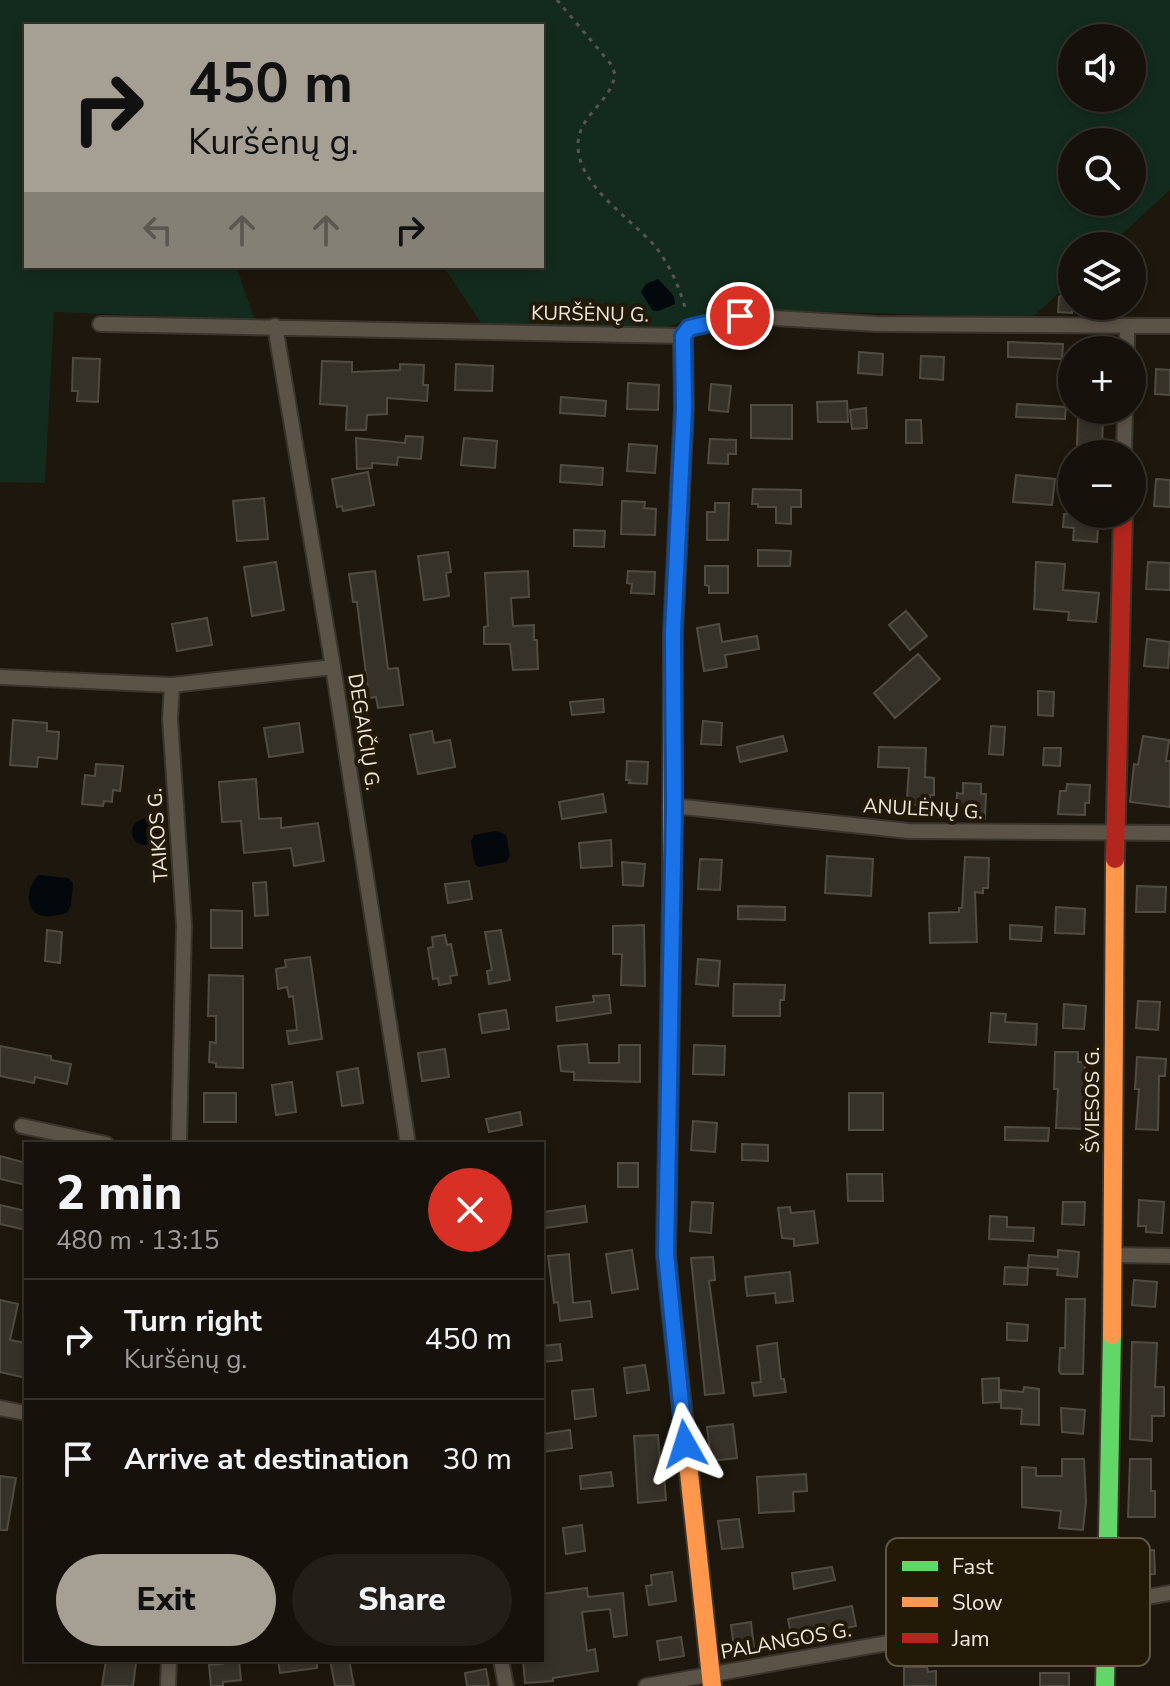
<!DOCTYPE html>
<meta charset="utf-8">
<style>
body{margin:0;font-family:"Nunito Sans",sans-serif;background:#231f18;color:#f1f3f6;height:100vh;display:flex;flex-direction:column;font-size:30px;white-space:nowrap}
*{box-sizing:border-box;margin:0}
p{font-size:26px;color:#9e9d9c}
.icon{flex:none;width:44px;height:44px;fill:none;stroke:currentColor;stroke-width:2;stroke-linecap:round;stroke-linejoin:round}
.map{position:relative;flex:1;overflow:hidden}
.sheet{position:absolute;left:24px;top:1142px;width:520px;height:520px;display:flex;flex-direction:column;background:#16110a;border-radius:0px;box-shadow:0 4px 12px #0003,0 0 0 2px #35312b}
.sheet>*{flex:none}
.guide{position:absolute;left:24px;top:24px;width:520px;height:244px;border-radius:0px;box-shadow:0 4px 12px #0003,0 0 0 2px #35312b;background:#a6a094;color:#111;overflow:hidden}
.tools{position:absolute;left:1058px;top:24px;display:grid;gap:16px}
.tools a{display:grid;place-items:center;width:88px;height:88px;border-radius:50%;background:#16110a;box-shadow:0 4px 12px #0003,0 0 0 2px #35312b;font-size:40px}
.pin{position:absolute;display:grid;place-items:center;width:68px;height:68px;color:#fff;margin:-34px;border:4px solid #fff;border-radius:50%;box-shadow:0 2px 8px #0007}
.me{position:absolute;width:88px;margin:-44px;rotate:354deg;stroke-linejoin:round;filter:drop-shadow(0 0 6px #0008)}
.turn{display:flex;align-items:center;gap:28px;height:168px;padding:0 32px;font-size:36px}
.turn .icon{width:104px;height:104px;stroke-width:2.5}
.turn b{display:block;font-size:56px;line-height:68px}
.lanes{display:flex;align-items:center;height:76px;padding:0 32px;background:#0003;justify-content:center;gap:40px;direction:ltr}
.lanes .off{opacity:.35}
.round{display:grid;place-items:center;flex:none;width:84px;height:84px;border-radius:42px;background:#231f18}
.headline{display:flex;align-items:center;justify-content:space-between;height:136px;padding:0 32px}
h1{font-size:48px;font-weight:800;line-height:60px}
.button{display:flex;gap:16px;margin-top:auto;padding:16px 32px}
.button a{flex:1;height:92px;border-radius:48px;background:#a6a094;color:#111;font-size:32px;font-weight:800;line-height:92px;text-align:center}
.button a+a{background:#231f18;color:#f1f3f6}
ul{padding:0;list-style:none}
li{display:flex;align-items:center;gap:24px;height:120px;padding:0 32px;border-top:2px solid #35312b}
li div{flex:1}
li b{display:block;font-size:30px}
li em{font-style:normal}
.map>svg:first-child{display:block}
</style>
<div class="map">
<svg width="1170" height="1686" viewBox="0 0 1170 1686">
<rect width="100%" height="100%" fill="#1d170d"/>
<path fill="#132b1d" fill-rule="evenodd" d="M 0,0 L 1170,0 L 1170,190 L 1109,246 L 1072,246 L 1072,281 L 1032,318 L 735,309 L 695,317 L 659,330 L 485,329 L 443,266 L 542,266 L 542,26 L 26,26 L 26,266 L 236,266 L 255,320 L 54,312 L 45,483 L 0,482 ZM 1072,38 L 1132,38 L 1132,98 L 1072,98 ZM 1072,142 L 1132,142 L 1132,202 L 1072,202 Z"/>
<path fill="#03080c" d="M 658,279 L 674,296 L 675,304 L 658,311 L 652,310 L 641,292 L 646,284 Z
M132 832a13 13 0 1 1 26 0a13 13 0 1 1-26 0Z
M 496,831 L 506,835 L 510,856 L 506,862 L 479,867 L 475,864 L 471,842 L 474,835 Z
M 39,875 L 68,878 L 73,883 L 71,905 L 67,913 C 60,915 47,918 40,915 C 23,909 28,883 39,875 Z"/>
<path fill="#373229" stroke="#514c43" stroke-width="2" d="M 1072,287 L 1072,313 L 1058,312 L 1059,297 Z
M 1008,342 L 1063,344 L 1062,359 L 1008,357 Z
M 859,352 L 883,354 L 882,375 L 858,373 Z
M 921,356 L 944,357 L 943,380 L 920,378 Z
M 73,358 L 100,359 L 98,402 L 77,401 L 78,391 L 72,391 Z
M 322,361 L 352,362 L 352,372 L 400,370 L 400,364 L 424,365 L 423,385 L 428,385 L 427,401 L 387,398 L 387,414 L 367,415 L 366,430 L 346,430 L 347,406 L 320,404 Z
M 456,364 L 493,366 L 492,391 L 455,390 Z
M 1156,369 L 1170,370 L 1170,395 L 1155,394 Z
M 628,383 L 659,385 L 658,410 L 627,409 Z
M 711,384 L 731,386 L 728,412 L 709,410 Z
M 561,397 L 606,401 L 605,416 L 560,413 Z
M 847,401 L 848,422 L 818,422 L 817,402 Z
M 1017,404 L 1066,407 L 1065,419 L 1016,417 Z
M 751,405 L 792,405 L 792,439 L 751,438 Z
M 866,408 L 867,428 L 852,429 L 850,410 Z
M 1078,419 L 1103,420 L 1102,446 L 1077,445 Z
M 906,420 L 921,420 L 922,443 L 906,443 Z
M 406,436 L 423,437 L 421,459 L 398,457 L 397,465 L 372,463 L 372,468 L 357,469 L 356,438 L 405,443 Z
M 464,438 L 497,441 L 495,468 L 461,465 Z
M 710,439 L 736,440 L 736,454 L 728,454 L 728,464 L 708,463 Z
M 629,444 L 657,446 L 655,473 L 627,471 Z
M 561,465 L 603,468 L 602,485 L 560,482 Z
M 368,472 L 374,505 L 343,511 L 342,506 L 337,507 L 332,479 Z
M 1016,475 L 1055,479 L 1052,505 L 1013,502 Z
M 1156,479 L 1170,480 L 1170,507 L 1154,506 Z
M 753,489 L 801,490 L 801,507 L 791,507 L 791,524 L 776,523 L 776,507 L 758,507 L 758,504 L 752,504 Z
M 264,498 L 268,539 L 237,541 L 233,501 Z
M 622,501 L 645,502 L 644,508 L 656,509 L 655,535 L 621,534 Z
M 715,503 L 729,503 L 728,540 L 707,540 L 707,512 L 715,512 Z
M 1064,514 L 1099,516 L 1097,542 L 1073,540 L 1074,528 L 1063,527 Z
M 574,530 L 605,531 L 604,547 L 574,546 Z
M 758,550 L 791,551 L 790,566 L 758,566 Z
M 448,552 L 451,572 L 446,573 L 449,596 L 424,600 L 418,556 Z
M 276,562 L 284,610 L 252,616 L 244,567 Z
M 1036,562 L 1065,564 L 1063,590 L 1099,593 L 1096,622 L 1068,620 L 1069,612 L 1034,609 Z
M 1148,562 L 1170,563 L 1170,590 L 1146,589 Z
M 705,566 L 728,566 L 728,593 L 709,593 L 709,586 L 705,585 Z
M 375,571 L 388,669 L 398,668 L 403,705 L 378,708 L 376,697 L 369,698 L 357,602 L 353,602 L 349,574 Z
M 528,571 L 529,597 L 511,598 L 513,626 L 534,625 L 534,640 L 537,640 L 538,669 L 513,670 L 510,644 L 484,644 L 484,627 L 488,626 L 485,573 Z
M 628,571 L 655,572 L 654,594 L 631,593 L 632,584 L 627,583 Z
M 906,611 L 927,636 L 910,650 L 889,625 Z
M 207,618 L 212,645 L 177,651 L 172,624 Z
M 719,624 L 722,642 L 757,636 L 759,649 L 725,655 L 727,667 L 704,671 L 697,628 Z
M 1147,639 L 1170,642 L 1168,668 L 1144,666 Z
M 918,654 L 940,679 L 895,718 L 874,693 Z
M 1038,691 L 1054,692 L 1053,716 L 1038,715 Z
M 603,699 L 604,712 L 572,715 L 570,702 Z
M 13,720 L 47,723 L 47,731 L 59,732 L 57,759 L 38,757 L 37,767 L 10,765 Z
M 703,721 L 722,723 L 721,745 L 701,744 Z
M 299,723 L 303,752 L 269,757 L 264,728 Z
M 991,726 L 1005,727 L 1003,755 L 989,754 Z
M 432,731 L 434,743 L 450,740 L 455,767 L 418,774 L 410,735 Z
M 783,736 L 787,751 L 740,762 L 737,747 Z
M 1143,736 L 1169,740 L 1166,761 L 1170,761 L 1170,807 L 1130,802 L 1134,764 L 1138,765 Z
M 879,747 L 926,748 L 925,777 L 934,778 L 934,795 L 930,795 L 930,805 L 912,805 L 913,798 L 907,798 L 909,768 L 878,767 Z
M 1044,748 L 1061,748 L 1060,766 L 1043,765 Z
M 627,761 L 648,762 L 647,784 L 629,783 L 630,780 L 626,780 Z
M 96,764 L 123,766 L 120,791 L 113,790 L 112,802 L 104,801 L 103,806 L 82,804 L 85,775 L 95,776 Z
M 256,779 L 259,819 L 281,818 L 281,828 L 318,823 L 324,861 L 294,866 L 291,848 L 244,853 L 241,821 L 222,822 L 219,782 Z
M 963,783 L 981,784 L 981,794 L 986,794 L 985,819 L 971,819 L 971,811 L 956,811 L 957,793 L 963,794 Z
M 1067,784 L 1090,785 L 1089,803 L 1085,803 L 1085,815 L 1058,814 L 1060,791 L 1066,791 Z
M 603,794 L 606,812 L 562,819 L 559,802 Z
M 611,840 L 612,866 L 581,868 L 579,843 Z
M 827,856 L 873,859 L 871,896 L 825,893 Z
M 965,857 L 989,858 L 988,888 L 983,888 L 983,893 L 975,892 L 977,942 L 930,943 L 929,913 L 959,912 L 959,908 L 962,908 Z
M 700,859 L 722,860 L 720,890 L 698,889 Z
M 622,862 L 645,864 L 643,886 L 623,885 Z
M 469,881 L 472,899 L 448,903 L 445,884 Z
M 266,882 L 268,915 L 255,916 L 253,883 Z
M 1137,886 L 1166,887 L 1165,912 L 1136,912 Z
M 738,906 L 785,907 L 785,920 L 738,919 Z
M 1056,907 L 1085,909 L 1084,934 L 1055,933 Z
M 211,910 L 242,911 L 242,948 L 211,948 Z
M 644,925 L 645,986 L 621,985 L 622,954 L 613,954 L 613,926 Z
M 1010,925 L 1042,927 L 1041,941 L 1010,939 Z
M 47,930 L 62,932 L 60,963 L 45,961 Z
M 501,930 L 510,980 L 489,984 L 487,971 L 492,970 L 485,932 Z
M 445,935 L 447,945 L 451,944 L 457,975 L 450,976 L 451,983 L 439,985 L 438,978 L 433,979 L 428,948 L 433,947 L 432,937 Z
M 310,957 L 322,1039 L 289,1044 L 287,1031 L 297,1030 L 293,996 L 289,997 L 287,987 L 278,989 L 276,969 L 286,967 L 285,960 Z
M 698,959 L 720,961 L 718,986 L 696,984 Z
M 209,975 L 243,976 L 243,1068 L 216,1067 L 216,1063 L 209,1062 L 210,1042 L 216,1043 L 216,1016 L 208,1016 Z
M 734,984 L 785,985 L 784,1000 L 780,1000 L 780,1016 L 733,1016 Z
M 609,995 L 611,1013 L 557,1021 L 556,1007 L 594,1002 L 593,996 Z
M 1138,1001 L 1160,1002 L 1158,1030 L 1136,1028 Z
M 1064,1004 L 1086,1006 L 1084,1029 L 1063,1028 Z
M 506,1010 L 509,1029 L 482,1033 L 479,1014 Z
M 991,1013 L 1006,1014 L 1005,1022 L 1037,1024 L 1036,1045 L 989,1042 Z
M 587,1044 L 589,1063 L 619,1063 L 619,1045 L 640,1045 L 640,1082 L 574,1080 L 574,1072 L 561,1071 L 558,1046 Z
M 694,1045 L 725,1046 L 724,1075 L 693,1074 Z
M 0,1046 L 51,1056 L 51,1060 L 71,1064 L 67,1084 L 35,1077 L 34,1083 L 0,1076 Z
M 445,1049 L 449,1077 L 422,1081 L 418,1053 Z
M 1055,1052 L 1078,1052 L 1078,1062 L 1085,1062 L 1085,1129 L 1056,1128 L 1058,1089 L 1054,1089 Z
M 1137,1057 L 1166,1059 L 1165,1076 L 1159,1076 L 1158,1130 L 1136,1129 L 1139,1089 L 1135,1089 Z
M 358,1068 L 363,1103 L 342,1106 L 337,1072 Z
M 292,1082 L 296,1112 L 276,1115 L 272,1085 Z
M 204,1093 L 236,1093 L 236,1122 L 204,1122 Z
M 849,1093 L 883,1093 L 883,1130 L 849,1130 Z
M 520,1112 L 522,1125 L 489,1132 L 486,1119 Z
M 693,1121 L 717,1123 L 715,1152 L 691,1150 Z
M 1005,1127 L 1049,1128 L 1048,1141 L 1005,1140 Z
M 742,1144 L 768,1145 L 768,1161 L 742,1160 Z
M 0,1156 L 26,1163 L 26,1185 L 0,1179 Z
M 618,1163 L 638,1163 L 638,1187 L 618,1187 Z
M 847,1174 L 882,1174 L 883,1201 L 848,1201 Z
M 1139,1200 L 1164,1202 L 1162,1233 L 1146,1232 L 1146,1226 L 1138,1226 Z
M 692,1202 L 713,1203 L 711,1233 L 690,1231 Z
M 1063,1202 L 1085,1202 L 1084,1225 L 1062,1224 Z
M 0,1205 L 26,1211 L 26,1230 L 0,1224 Z
M 585,1206 L 587,1222 L 545,1228 L 543,1212 Z
M 790,1207 L 791,1213 L 814,1211 L 818,1243 L 794,1246 L 794,1239 L 782,1238 L 778,1208 Z
M 990,1216 L 1007,1217 L 1007,1227 L 1034,1228 L 1033,1241 L 989,1239 Z
M 632,1250 L 638,1289 L 612,1293 L 606,1254 Z
M 1058,1250 L 1079,1252 L 1077,1277 L 1057,1275 L 1058,1269 L 1028,1267 L 1029,1255 L 1058,1257 Z
M 569,1254 L 573,1303 L 590,1301 L 592,1317 L 560,1321 L 558,1302 L 554,1303 L 548,1256 Z
M 713,1257 L 715,1280 L 709,1281 L 724,1393 L 705,1395 L 691,1258 Z
M 1005,1267 L 1028,1268 L 1027,1285 L 1004,1284 Z
M 790,1272 L 793,1301 L 776,1303 L 775,1293 L 747,1296 L 745,1277 Z
M 1134,1280 L 1157,1282 L 1155,1307 L 1132,1305 Z
M 1066,1299 L 1085,1299 L 1083,1374 L 1061,1374 L 1059,1371 L 1060,1348 L 1065,1348 Z
M 0,1300 L 18,1304 L 10,1340 L 26,1343 L 26,1378 L 0,1372 Z
M 1007,1323 L 1028,1325 L 1027,1341 L 1007,1340 Z
M 1132,1342 L 1157,1343 L 1155,1387 L 1164,1387 L 1164,1416 L 1152,1416 L 1152,1441 L 1130,1439 Z
M 777,1343 L 781,1379 L 784,1379 L 786,1392 L 754,1396 L 752,1383 L 761,1382 L 757,1346 Z
M 560,1344 L 562,1360 L 542,1362 L 542,1346 Z
M 645,1365 L 649,1390 L 627,1393 L 624,1368 Z
M 999,1378 L 999,1402 L 983,1403 L 982,1379 Z
M 1024,1387 L 1039,1389 L 1039,1425 L 1021,1424 L 1022,1409 L 1001,1408 L 1001,1390 L 1023,1392 Z
M 593,1389 L 596,1416 L 575,1419 L 572,1391 Z
M 1061,1408 L 1085,1410 L 1083,1434 L 1062,1432 Z
M 733,1424 L 737,1458 L 711,1461 L 707,1427 Z
M 570,1430 L 572,1448 L 542,1452 L 542,1434 Z
M 658,1435 L 661,1475 L 664,1475 L 666,1500 L 638,1503 L 634,1436 Z
M 1062,1459 L 1084,1459 L 1086,1502 L 1083,1530 L 1059,1528 L 1061,1511 L 1022,1507 L 1022,1467 L 1036,1468 L 1036,1476 L 1062,1476 Z
M 1130,1459 L 1151,1459 L 1151,1491 L 1155,1491 L 1155,1517 L 1128,1517 Z
M 611,1472 L 613,1486 L 581,1489 L 580,1476 Z
M 806,1474 L 807,1491 L 793,1492 L 794,1511 L 759,1513 L 757,1477 Z
M 0,1476 L 16,1478 L 7,1530 L 0,1530 Z
M 739,1519 L 743,1547 L 722,1549 L 718,1521 Z
M 582,1525 L 585,1551 L 566,1554 L 563,1528 Z
M 1154,1550 L 1155,1574 L 1132,1575 L 1132,1568 L 1128,1568 L 1127,1552 Z
M 832,1567 L 835,1580 L 794,1589 L 792,1573 Z
M 672,1572 L 676,1601 L 649,1605 L 646,1586 L 652,1585 L 651,1575 Z
M 587,1588 L 588,1597 L 623,1593 L 627,1635 L 614,1637 L 610,1609 L 582,1612 L 587,1651 L 595,1649 L 598,1671 L 553,1678 L 553,1681 L 525,1683 L 523,1660 L 542,1660 L 542,1594 Z
M 852,1606 L 856,1626 L 792,1640 L 788,1619 Z
M 751,1622 L 754,1647 L 734,1649 L 731,1625 Z
M 681,1637 L 684,1656 L 660,1660 L 657,1641 Z
M 106,1660 L 136,1663 L 133,1686 L 102,1686 Z
M 223,1660 L 239,1660 L 241,1680 L 223,1682 L 223,1686 L 211,1686 L 209,1665 L 223,1664 Z
M 278,1660 L 317,1660 L 317,1668 L 280,1673 Z
M 330,1660 L 349,1660 L 354,1686 L 335,1686 Z
M 904,1667 L 927,1667 L 928,1672 L 936,1671 L 936,1686 L 904,1686 Z
M 486,1669 L 489,1686 L 467,1686 L 465,1673 Z
M 1040,1673 L 1069,1673 L 1069,1686 L 1040,1686 Z"/>
<g fill="none" stroke-linecap="round" stroke-linejoin="round">
<defs>
<path id="street" d="M 100,324 L 683,336 L 689,328 L 740,316 L 877,324 L 1170,326
M 275,326 L 333,667 L 408,1144
M 1127,350 L 1127,326
M 1124,454 L 1125,410
M 0,677 L 172,685
M 674,806 L 909,831 L 1170,833
M 22,1126 L 106,1144
M 179,1144 L 184,925 L 170,718 L 172,685 L 333,667
M 1114,1255 L 1170,1256
M 0,1408 L 26,1413
M 501,1660 L 506,1686
M 168,1686 L 169,1660
M 646,1686 L 1170,1593"/>
<path id="fast" d="M 669,1287 L 666,1254 L 672,899
M 1105,1686 L 1112,1335"/>
<path id="slow" d="M 672,899 L 673,633 L 684,408 L 683,336
M 669,1287 L 712,1686
M 1112,1335 L 1115,859"/>
<path id="jam" d="M 1115,859 L 1123,514"/>
</defs>
<use href="#street" stroke="#39342c" stroke-width="18"/>
<use href="#fast" stroke="#39342c" stroke-width="22"/>
<use href="#slow" stroke="#39342c" stroke-width="22"/>
<use href="#jam" stroke="#39342c" stroke-width="22"/>
<path stroke="#5b544b" stroke-width="3" stroke-dasharray="4 6" stroke-linecap="butt" d="M 557,0 L 610,63 L 615,74 C 611,103 580,113 578,143 C 576,184 629,217 654,245 C 669,263 681,290 686,312"/>
<use href="#street" stroke="#5c5348" stroke-width="14"/>
<use href="#fast" stroke="#63d668" stroke-width="18"/>
<use href="#slow" stroke="#ff974d" stroke-width="18"/>
<use href="#jam" stroke="#b3261e" stroke-width="18"/>
</g>
<g fill="none" stroke-linecap="round" stroke-linejoin="round">
<defs>
<path id="route" d="M 685,1444 L 666,1254 L 674,806 L 673,633 L 684,408 L 683,336 L 689,328 L 740,316"/>
</defs>
<use href="#route" stroke="#114b97" stroke-width="20"/>
<use href="#route" stroke="#1a73e8" stroke-width="14"/>
</g>
<g text-anchor="middle" dominant-baseline="central" stroke-width="8" stroke-linejoin="round" paint-order="stroke">
<g font-size="20" fill="#efe9dd" stroke="#231907">
<text transform="translate(590 314) rotate(1)">KURŠĖNŲ G.</text>
<text transform="translate(364 732) rotate(81)">DEGAIČIŲ G.</text>
<text transform="translate(923 809) rotate(3)">ANULĖNŲ G.</text>
<text transform="translate(158 835) rotate(-94)">TAIKOS G.</text>
<text transform="translate(1092 1100) rotate(-90)">ŠVIESOS G.</text>
<text transform="translate(786 1641) rotate(-10)">PALANGOS G.</text>
</g>
</g>
<rect x="886" y="1538" width="264" height="128" rx="12" fill="#231907" stroke="#605747" stroke-width="2"/>
<rect x="902" y="1561" width="36" height="10" fill="#63d668"/>
<rect x="902" y="1597" width="36" height="10" fill="#ff974d"/>
<rect x="902" y="1633" width="36" height="10" fill="#b3261e"/>
<g font-size="22" fill="#efe9dd">
<text x="952" y="1574">Fast</text>
<text x="952" y="1610">Slow</text>
<text x="952" y="1646">Jam</text>
</g>
</svg>
<div class="tools">
<a><svg class="icon" aria-label="sound" viewBox="0 0 24 24"><path d="M4 9h4l5-4v14l-5-4H4zM17 9q2 3 0 6"/></svg></a>
<a><svg class="icon" aria-label="search" viewBox="0 0 24 24"><circle cx="10" cy="10" r="6"/><path d="M15 15l6 6"/></svg></a>
<a><svg class="icon" aria-label="layers" viewBox="0 0 24 24"><path d="M12 4l9 5-9 5-9-5zM3 14l9 5 9-5"/></svg></a>
<a>+</a>
<a>−</a>
</div>
<div class="pin" style="left:740px;top:316px;background:#d93025"><svg class="icon" aria-label="arrive" viewBox="0 0 24 24"><path d="M6 21V4h12l-3 4 3 4H6"/></svg></div>
<svg class="me" style="left:685px;top:1444px" viewBox="-20 -20 40 40"><path d="M0-17L14 15 0 8-14 15z" fill="#1a73e8" stroke="#fff" stroke-width="4"/></svg>
<div class="guide">
<div class="turn"><svg class="icon" aria-label="right" viewBox="0 0 24 24"><path d="M7 20v-9h11M14 6l5 5-5 5"/></svg><div><b>450 m</b>Kuršėnų g.</div></div>
<div class="lanes"><svg class="icon off" aria-label="left" viewBox="0 0 24 24"><path d="M17 20v-9H6M10 6l-5 5 5 5"/></svg><svg class="icon off" aria-label="ahead" viewBox="0 0 24 24"><path d="M12 20V5M6 11l6-6 6 6"/></svg><svg class="icon off" aria-label="ahead" viewBox="0 0 24 24"><path d="M12 20V5M6 11l6-6 6 6"/></svg><svg class="icon" aria-label="right" viewBox="0 0 24 24"><path d="M7 20v-9h11M14 6l5 5-5 5"/></svg></div>
</div>
<section class="sheet">
<div class="headline"><div><h1>2 min</h1><p>480 m · 13:15</p></div><a class="round" style="background:#d93025;color:#fff"><svg class="icon" aria-label="close" viewBox="0 0 24 24"><path d="M6 6l12 12M18 6L6 18"/></svg></a></div>
<ul>
<li><svg class="icon" aria-label="right" viewBox="0 0 24 24"><path d="M7 20v-9h11M14 6l5 5-5 5"/></svg><div><b>Turn right</b><p>Kuršėnų g.</p></div><em>450 m</em></li>
<li><svg class="icon" aria-label="arrive" viewBox="0 0 24 24"><path d="M6 21V4h12l-3 4 3 4H6"/></svg><div><b>Arrive at destination</b></div><em>30 m</em></li>
</ul>
<div class="button"><a>Exit</a><a>Share</a></div>
</section>
</div>
